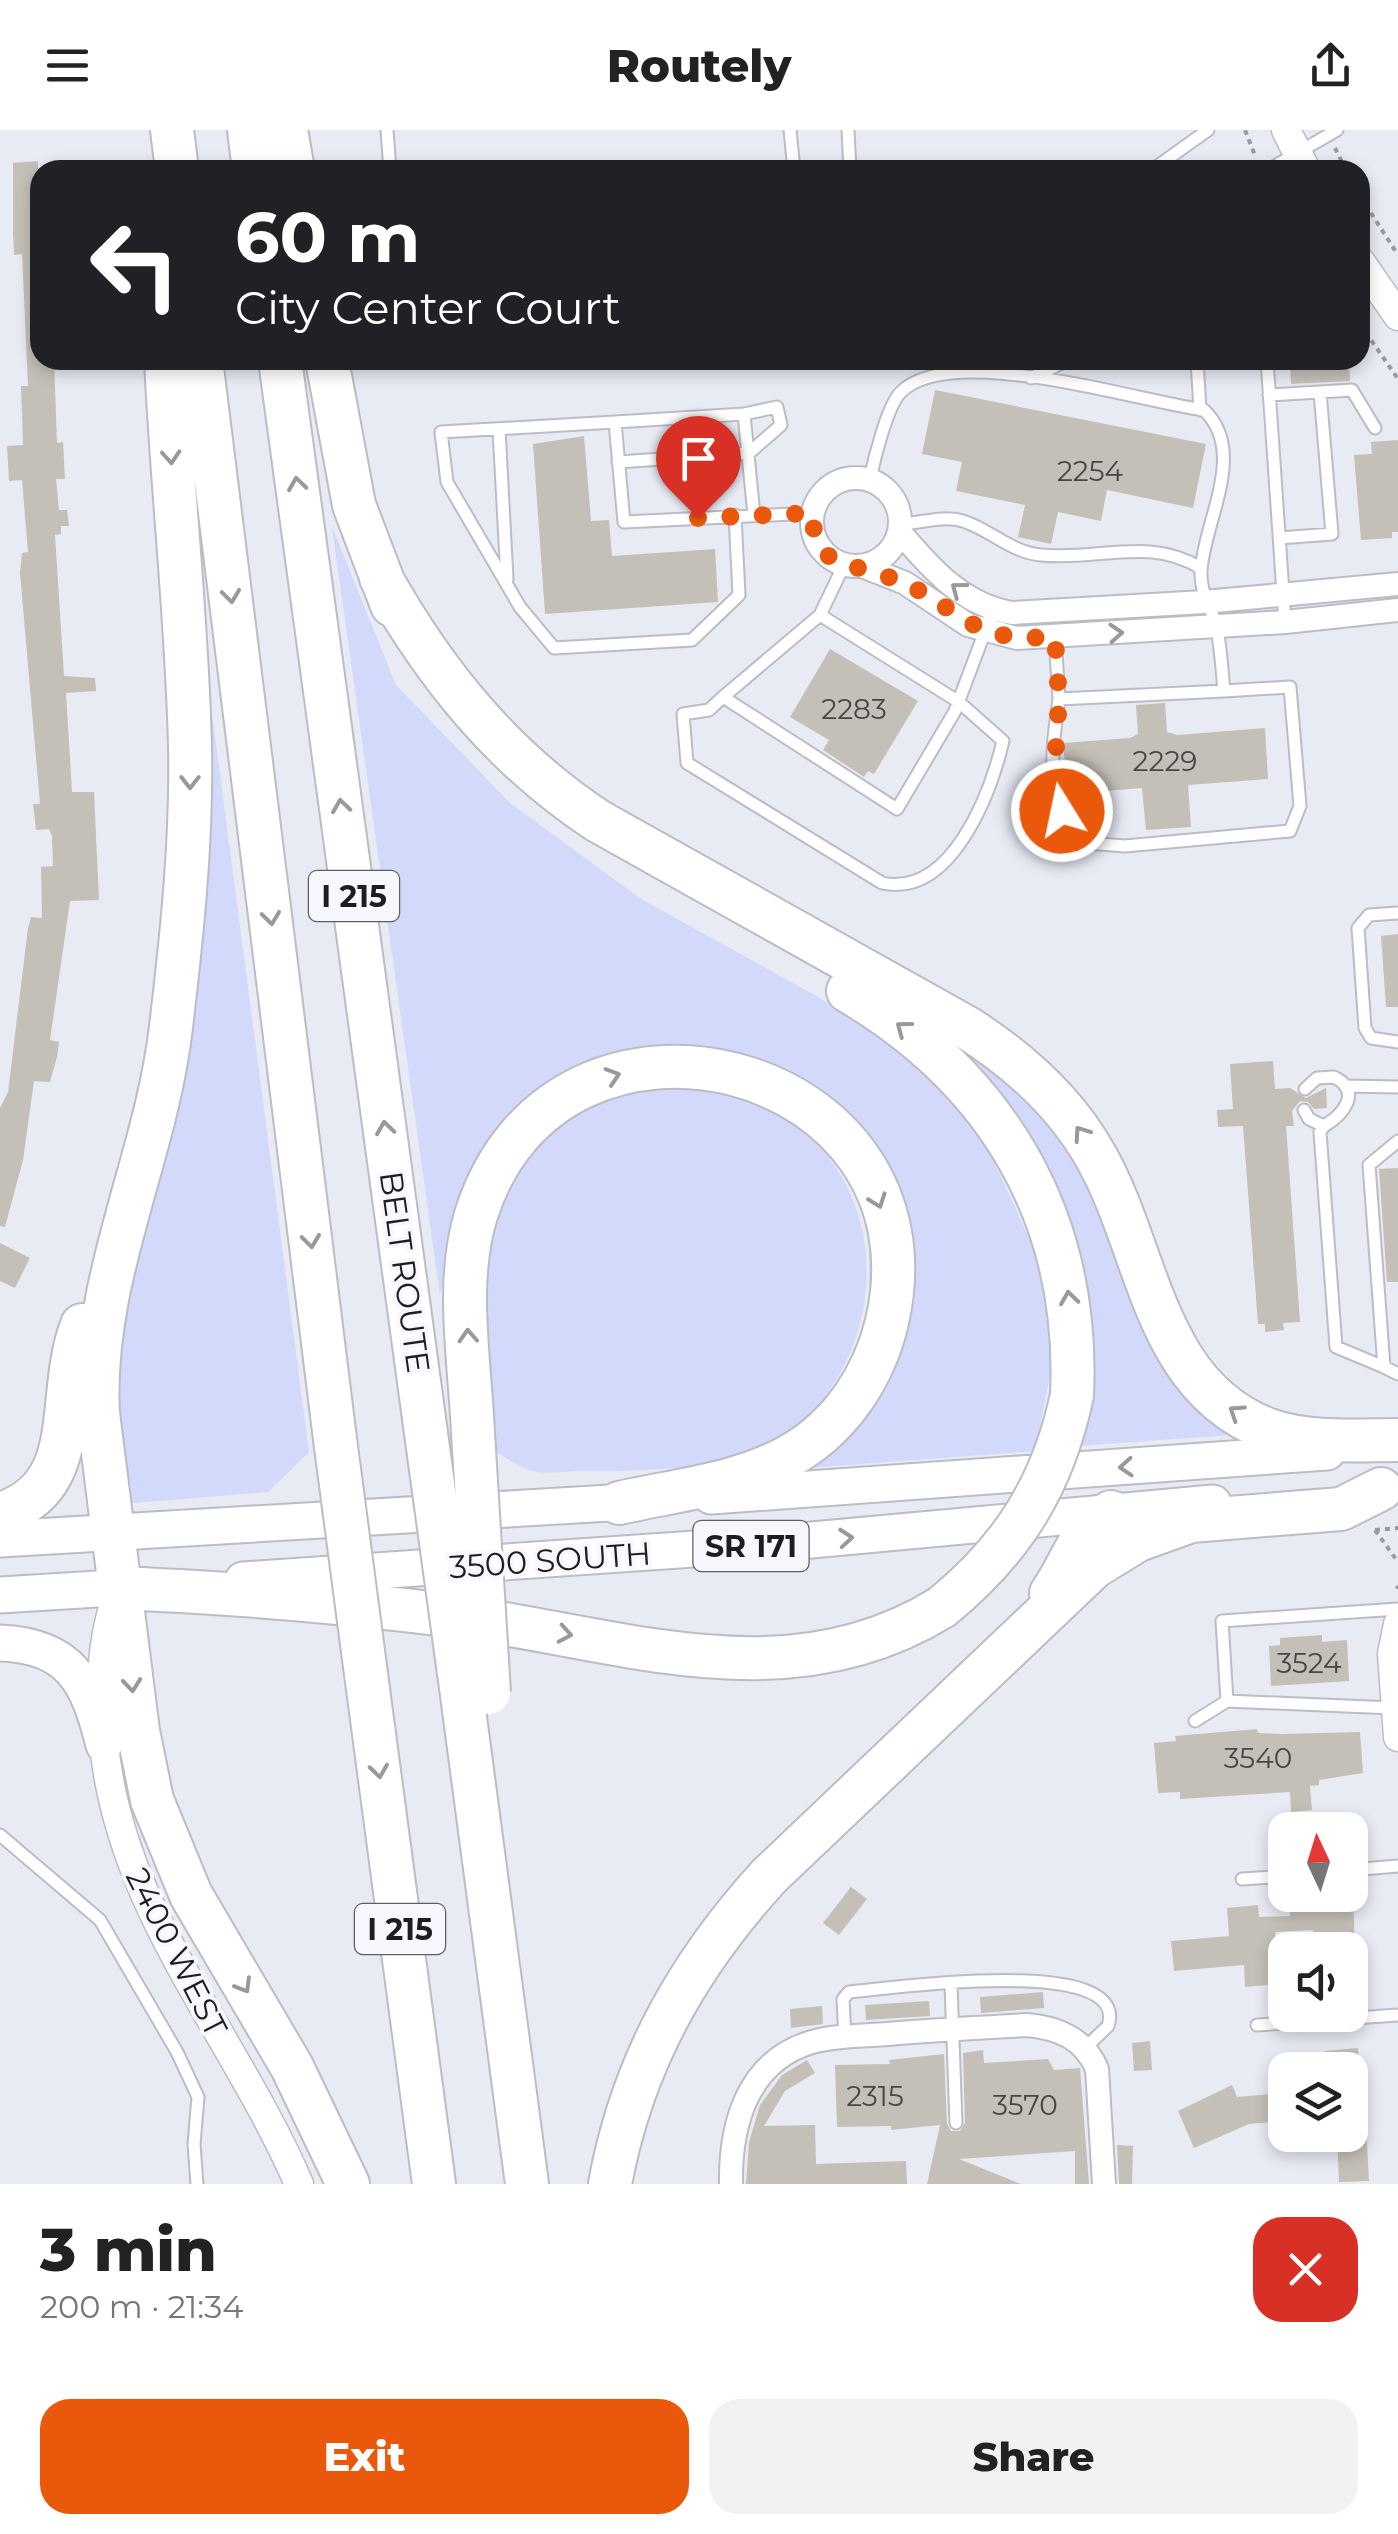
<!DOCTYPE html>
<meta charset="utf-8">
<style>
body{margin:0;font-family:Montserrat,sans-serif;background:#f2f2f2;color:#222;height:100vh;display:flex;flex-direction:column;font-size:38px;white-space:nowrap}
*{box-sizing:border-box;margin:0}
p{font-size:32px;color:#767676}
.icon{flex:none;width:55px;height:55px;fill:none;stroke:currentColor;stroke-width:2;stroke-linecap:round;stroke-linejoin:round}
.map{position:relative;height:2054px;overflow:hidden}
.side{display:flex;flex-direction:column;background:#fff;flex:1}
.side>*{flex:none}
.guide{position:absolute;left:30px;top:30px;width:1340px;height:210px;border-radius:30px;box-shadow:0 5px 15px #0003;background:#202124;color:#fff;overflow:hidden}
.needle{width:65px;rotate:356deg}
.fabs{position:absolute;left:1268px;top:1682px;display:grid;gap:20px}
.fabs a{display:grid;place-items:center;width:100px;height:100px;border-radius:20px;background:#fff;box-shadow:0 5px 15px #0003;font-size:50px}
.pin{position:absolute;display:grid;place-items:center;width:85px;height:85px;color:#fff;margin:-102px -42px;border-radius:50% 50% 50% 0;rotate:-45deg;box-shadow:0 0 10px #0007}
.pin .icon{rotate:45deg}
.me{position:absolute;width:110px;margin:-55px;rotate:350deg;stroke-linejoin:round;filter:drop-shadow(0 0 8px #0008)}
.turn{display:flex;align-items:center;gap:35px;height:210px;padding:0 40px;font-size:45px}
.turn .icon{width:130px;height:130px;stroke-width:2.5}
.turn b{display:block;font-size:70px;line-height:85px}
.round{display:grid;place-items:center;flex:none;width:105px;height:105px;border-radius:30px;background:#f2f2f2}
.head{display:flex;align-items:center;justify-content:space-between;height:170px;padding:0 40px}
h1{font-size:60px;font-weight:800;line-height:75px}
.button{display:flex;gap:20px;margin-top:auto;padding:20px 40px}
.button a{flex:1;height:115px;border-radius:30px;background:#ea580c;color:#fff;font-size:40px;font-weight:800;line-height:115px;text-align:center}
.button a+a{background:#f2f2f2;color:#222}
header{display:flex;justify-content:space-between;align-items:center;height:130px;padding:0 40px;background:#fff;font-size:45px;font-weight:800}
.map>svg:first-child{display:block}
</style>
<header><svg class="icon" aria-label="menu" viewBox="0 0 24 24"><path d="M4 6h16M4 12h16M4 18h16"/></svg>Routely<svg class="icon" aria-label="share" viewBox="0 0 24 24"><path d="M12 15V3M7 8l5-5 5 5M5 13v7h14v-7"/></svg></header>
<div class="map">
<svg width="1398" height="2054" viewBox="0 0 1398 2054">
<rect width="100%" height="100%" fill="#e8eaf4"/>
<path fill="#d2d9fa" d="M 332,397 L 396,555 L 510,673 L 641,769 L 818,867 L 928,938 L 992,1027 L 1038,1128 L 1054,1226 L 1035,1321 L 795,1339 L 869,1268 L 869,1026 L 806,950 L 720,919 L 633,917 L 562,944 L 500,995 L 462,1067 L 440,1165 Z
M 213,591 L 309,1322 L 268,1362 L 121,1374 L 113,1306 L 131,1107 L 201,593 Z
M 882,867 L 1030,960 L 1082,1037 L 1193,1267 L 1231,1305 L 1078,1316 L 1056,1078 Z
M 693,948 C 738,968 793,984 825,1023 C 881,1091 878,1188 831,1258 C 824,1268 818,1281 809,1289 C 751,1341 656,1341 583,1341 C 567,1341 544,1345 530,1340 C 514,1335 498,1322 484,1314 L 476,1140 L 492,1062 L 568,979 Z"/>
<path fill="#c5c0b7" d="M 38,31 L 40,230 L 54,230 L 57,313 L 63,312 L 65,349 L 56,349 L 59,380 L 67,380 L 69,396 L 61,396 L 61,404 L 55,405 L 64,546 L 95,548 L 96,561 L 66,563 L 72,662 L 94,662 L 99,770 L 70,771 L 50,910 L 59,912 L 57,927 L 50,952 L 34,951 L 23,1030 L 5,1097 L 0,1096 L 0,978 L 8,962 L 28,798 L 31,787 L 42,788 L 41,737 L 53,736 L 52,706 L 49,699 L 36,700 L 33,674 L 40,674 L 20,443 L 22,423 L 28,422 L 22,350 L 9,351 L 7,316 L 23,315 L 21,256 L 28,256 L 22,124 L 14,125 L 13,103 L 13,33 Z
M 1290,230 L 1349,230 L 1350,251 L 1291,254 Z
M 935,260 L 1206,314 L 1193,378 L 1107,360 L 1101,391 L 1058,382 L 1051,414 L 1018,407 L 1025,375 L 956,361 L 962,332 L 922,324 Z
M 584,306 L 591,391 L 609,390 L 612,426 L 715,419 L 718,472 L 545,484 L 533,314 Z
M 1398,310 L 1398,402 L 1392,402 L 1392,408 L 1361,410 L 1354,325 L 1372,324 L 1371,312 Z
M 830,519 L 918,571 L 874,644 L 868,641 L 864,647 L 823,620 L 829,610 L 790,587 Z
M 1165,573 L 1167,602 L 1178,605 L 1265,598 L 1268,649 L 1188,655 L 1191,697 L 1146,700 L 1142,658 L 1068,664 L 1063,613 L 1130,608 L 1138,604 L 1136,575 Z
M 1398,804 L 1398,877 L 1386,877 L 1381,806 Z
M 1273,931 L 1275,959 L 1290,958 L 1306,968 L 1326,958 L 1327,978 L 1314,979 L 1308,972 L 1300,971 L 1292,981 L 1294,996 L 1286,996 L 1300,1192 L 1283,1193 L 1284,1200 L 1265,1202 L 1265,1194 L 1258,1194 L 1243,996 L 1218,997 L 1217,980 L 1233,979 L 1230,934 Z
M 1398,1038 L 1398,1152 L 1387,1152 L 1379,1039 Z
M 0,1113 L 30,1128 L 15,1158 L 0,1151 Z
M 1322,1505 L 1322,1512 L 1347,1510 L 1349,1551 L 1271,1556 L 1269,1516 L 1280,1515 L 1280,1508 Z
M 1257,1599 L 1258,1603 L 1281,1604 L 1360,1602 L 1363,1643 L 1319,1650 L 1319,1655 L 1310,1656 L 1312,1680 L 1291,1682 L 1290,1662 L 1180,1669 L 1180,1662 L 1158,1663 L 1154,1613 L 1176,1611 L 1175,1606 Z
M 851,1757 L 867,1769 L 839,1805 L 823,1793 Z
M 1353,1765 L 1355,1820 L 1314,1820 L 1313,1800 L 1275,1802 L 1279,1854 L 1245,1857 L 1244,1835 L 1174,1841 L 1171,1811 L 1229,1806 L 1227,1778 L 1258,1775 L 1259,1787 L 1290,1786 L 1289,1768 Z
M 1043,1862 L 1044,1878 L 981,1883 L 980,1867 Z
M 929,1871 L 930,1886 L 866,1890 L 865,1875 Z
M 822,1876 L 823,1894 L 791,1898 L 790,1879 Z
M 1150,1911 L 1152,1940 L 1134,1941 L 1132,1913 Z
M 1358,1918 L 1360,1940 L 1326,1940 L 1325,1921 Z
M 983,1920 L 984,1933 L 1048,1929 L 1054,1940 L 1080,1938 L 1089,2054 L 1075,2054 L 1075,2021 L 959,2029 L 1021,2054 L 927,2054 L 940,1995 L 891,2000 L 891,1996 L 837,1997 L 835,1935 L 890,1934 L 889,1930 L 944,1924 L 947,1994 L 951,2001 L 960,2001 L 965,1993 L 963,1923 Z
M 807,1930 L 815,1943 L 785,1961 L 764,1996 L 815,1995 L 816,2034 L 906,2031 L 907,2054 L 746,2054 L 749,2012 L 760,1975 L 782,1945 Z
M 1232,1955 L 1237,1967 L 1285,1963 L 1285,1991 L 1249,1994 L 1194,2018 L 1178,1981 Z
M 1366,1995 L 1369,2051 L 1339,2052 L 1337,2005 L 1350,2005 L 1350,1996 Z
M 1117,2015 L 1133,2016 L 1132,2054 L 1119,2054 Z"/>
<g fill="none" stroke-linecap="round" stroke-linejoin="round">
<defs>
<path id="service" d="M 387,0 L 390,40
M 790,0 L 794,40
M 848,0 L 850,40
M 1152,40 L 1208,0
M 1268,40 L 1337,0
M 1360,167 L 1379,159
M 415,230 L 458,230
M 1197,230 L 1200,280
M 1267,230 L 1285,492
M 1031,248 L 1068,230
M 1269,265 L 1320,262
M 744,284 L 754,385
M 615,292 L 744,284 L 777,277 L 781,295 L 749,323 L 618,332
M 499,299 L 507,449
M 870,349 C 874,330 887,277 900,263 C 949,211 1137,271 1204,280 C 1248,322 1204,391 1201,441 C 1200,466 1213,478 1217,500 C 1221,519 1222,541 1224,561 L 1059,569 L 1055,507
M 735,385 L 739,465 L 692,510 L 554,518 L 520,477 L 447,352 L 441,302 L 615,292 L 624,392 L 812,383
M 901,394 C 921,393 943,385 963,391 C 991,400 1010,422 1041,425 C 1099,431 1147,406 1201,438
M 1279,408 L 1332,404 L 1320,262 L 1352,260 L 1375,298
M 844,435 L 820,485 L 723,567 L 897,679 L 955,581 L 993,480
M 723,567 L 709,580 L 683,584 L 687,633 L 882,753 C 951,768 990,665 1003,611 L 959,572 L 820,485
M 1059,569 C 1050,633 1045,660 1087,713 L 1125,716 L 1290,701 L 1300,676 L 1290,557 L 1224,561
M 1398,783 L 1369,785 L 1358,798 L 1365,898 L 1371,908 L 1398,912
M 1345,956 L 1398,957
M 1304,980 L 1309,989 L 1324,996 C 1343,985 1363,961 1334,947 L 1317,948 L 1305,959
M 1324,996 L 1320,1002 L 1336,1217 L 1384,1237
M 1398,1011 L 1369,1035 L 1384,1237 L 1398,1244
M 1227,1571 L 1393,1578
M 1195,1591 L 1227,1571 L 1222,1491 L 1398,1479
M 0,1705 L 100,1790 L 177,1922 L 198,1967 L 194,2014 L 197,2054
M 1350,1740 L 1398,1736
M 1242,1749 L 1285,1746
M 951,1855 L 956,1993
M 1257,1895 L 1398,1885
M 845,1908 L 843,1869 L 849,1862 C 886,1859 1132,1823 1108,1896 L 1085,1918"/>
<path id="minor" d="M812 392a44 44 0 1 1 88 0a44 44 0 1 1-88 0Z
M 900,402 C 931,439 963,475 1012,483 L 1204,472 L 1398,454
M 862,436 L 905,453 L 968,495 L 1017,508 L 1285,492 L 1398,480
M 731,2054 C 730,1995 747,1931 812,1912 C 836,1905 864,1906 888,1904 C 935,1900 981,1898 1027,1895 C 1058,1898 1084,1908 1097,1939 L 1104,2054"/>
<path id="tertiary" d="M 1286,0 L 1306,40
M 1360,131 L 1398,186
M 116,1468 C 101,1513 100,1556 103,1603 C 115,1776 233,1901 299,2054
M 1398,1494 L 1392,1524 L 1398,1607"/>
<path id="primary" d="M 711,1366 L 1327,1322
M 0,1409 L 644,1371
M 243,1450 L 768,1414 L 1213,1373
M 0,1465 L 146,1456
M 0,1513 C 71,1516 88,1551 104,1615"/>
<path id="motorway" d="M 172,0 L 177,40
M 249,0 L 254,40
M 286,0 L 293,40
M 166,230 C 172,359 187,488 190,616 C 192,710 182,804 171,897 C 156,1028 91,1148 98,1283 L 138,1601 L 152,1670 L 191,1765 L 292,1937 L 348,2054
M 201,230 L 335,1309
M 280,230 L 426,1303
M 327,230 L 354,375 L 392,475
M 381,448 C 436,546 504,629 598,691 L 966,897 C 1018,930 1064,970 1095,1025 C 1149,1118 1152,1257 1269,1300 C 1310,1314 1355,1310 1398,1310
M 848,861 C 999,950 1080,1089 1072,1265
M 473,1303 C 470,1233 455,1153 476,1085 C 556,830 947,929 887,1192 C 874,1246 842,1295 793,1324 C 742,1354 676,1360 619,1373
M 0,1384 C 87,1357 54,1266 82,1195
M 120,1458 C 234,1463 348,1472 461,1487 C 626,1510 789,1572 942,1477
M 1051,1463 C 1072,1434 1078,1400 1111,1382
M 366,1544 L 434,2054
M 462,1565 L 527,2054
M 610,2054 C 632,1934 687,1836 769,1746 L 1094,1437 L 1138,1410 L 1191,1391 L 1341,1379 L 1381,1359"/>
</defs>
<use href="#service" stroke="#bbbdc6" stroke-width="15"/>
<use href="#minor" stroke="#bbbdc6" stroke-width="26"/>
<use href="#tertiary" stroke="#bbbdc6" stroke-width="31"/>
<use href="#primary" stroke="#bbbdc6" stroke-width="39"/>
<use href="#motorway" stroke="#bbbdc6" stroke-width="46"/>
<path stroke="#9899a1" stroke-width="4" stroke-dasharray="5 5" stroke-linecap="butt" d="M 1245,0 L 1256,28
M 1335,18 L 1346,40
M 1360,66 L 1398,125
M 1360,194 L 1398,249
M 1375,1400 L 1398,1432
M 1375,1400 L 1398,1398
M 1397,1459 L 1398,1456"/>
<use href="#service" stroke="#fff" stroke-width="11"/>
<use href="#minor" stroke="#fff" stroke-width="22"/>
<use href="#tertiary" stroke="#fff" stroke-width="28"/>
<use href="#primary" stroke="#fff" stroke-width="35"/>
<use href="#motorway" stroke="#fff" stroke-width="42"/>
<defs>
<path id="motorway-bridge" d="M 426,1303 L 462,1565
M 473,1303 L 489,1563
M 335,1309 L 366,1544
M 942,1477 C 1013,1419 1053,1355 1072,1265"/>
</defs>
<use href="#motorway-bridge" stroke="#bbbdc6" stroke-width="46" stroke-linecap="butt"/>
<use href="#motorway-bridge" stroke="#fff" stroke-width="42"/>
</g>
<defs><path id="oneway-chevron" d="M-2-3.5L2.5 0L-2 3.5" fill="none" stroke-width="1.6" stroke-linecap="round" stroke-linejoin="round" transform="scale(2.5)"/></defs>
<g stroke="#99999b">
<use href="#oneway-chevron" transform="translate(171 327) rotate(86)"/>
<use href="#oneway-chevron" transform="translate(297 354) rotate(-98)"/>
<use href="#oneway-chevron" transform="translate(958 459) rotate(-143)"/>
<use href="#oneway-chevron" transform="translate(231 466) rotate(83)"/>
<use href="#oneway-chevron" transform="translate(1116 503) rotate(-4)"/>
<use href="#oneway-chevron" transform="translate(190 652) rotate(90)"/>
<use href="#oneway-chevron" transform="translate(341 676) rotate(-98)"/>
<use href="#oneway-chevron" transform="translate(271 788) rotate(83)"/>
<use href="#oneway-chevron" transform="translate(903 898) rotate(-143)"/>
<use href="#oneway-chevron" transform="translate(613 946) rotate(-18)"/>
<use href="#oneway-chevron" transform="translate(385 998) rotate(-98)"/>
<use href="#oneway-chevron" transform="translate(1081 1003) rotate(-125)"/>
<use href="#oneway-chevron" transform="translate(878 1071) rotate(70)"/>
<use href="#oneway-chevron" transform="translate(311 1111) rotate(83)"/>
<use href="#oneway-chevron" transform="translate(1069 1168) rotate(-98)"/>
<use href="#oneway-chevron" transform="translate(468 1206) rotate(-93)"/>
<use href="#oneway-chevron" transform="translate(1236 1282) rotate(-147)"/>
<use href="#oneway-chevron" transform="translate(1126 1337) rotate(176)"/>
<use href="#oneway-chevron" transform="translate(846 1408) rotate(-5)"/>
<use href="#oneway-chevron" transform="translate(565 1504) rotate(10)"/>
<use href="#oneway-chevron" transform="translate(132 1555) rotate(84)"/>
<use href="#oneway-chevron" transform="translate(379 1641) rotate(82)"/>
<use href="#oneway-chevron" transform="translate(244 1856) rotate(59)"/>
</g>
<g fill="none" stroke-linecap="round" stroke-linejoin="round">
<path stroke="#ea580c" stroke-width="18" stroke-dasharray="0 32.4" d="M 698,388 L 812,383 L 815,409 L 832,430 L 905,452 L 984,501 L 1017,508 L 1055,507 L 1059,569 L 1054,652 L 1062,681"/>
</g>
<g text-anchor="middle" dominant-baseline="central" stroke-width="8" stroke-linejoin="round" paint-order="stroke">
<g font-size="28" fill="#474646">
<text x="1090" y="341">2254</text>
<text x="854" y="579">2283</text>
<text x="1165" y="631">2229</text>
<text x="1309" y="1533">3524</text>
<text x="1258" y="1628">3540</text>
<text x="875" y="1966">2315</text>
<text x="1025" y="1975">3570</text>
</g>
<g fill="#f6f8fe" stroke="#5e5f63" stroke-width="2.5">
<rect x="309" y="741" width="90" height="50" rx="8"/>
<rect x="693.5" y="1391" width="115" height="50" rx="8"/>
<rect x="355" y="1774" width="90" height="50" rx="8"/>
</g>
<g font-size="30" font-weight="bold" fill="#1d1d21">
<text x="354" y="766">I 215</text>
<text x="751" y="1416">SR 171</text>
<text x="400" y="1799">I 215</text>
</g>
<g font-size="32" fill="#1d1d21" stroke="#f6f8fe">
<text transform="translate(405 1142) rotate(82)">BELT ROUTE</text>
<text transform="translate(550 1430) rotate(-4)">3500 SOUTH</text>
<text transform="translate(177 1822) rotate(63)">2400 WEST</text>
</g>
</g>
</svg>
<div class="fabs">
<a><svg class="needle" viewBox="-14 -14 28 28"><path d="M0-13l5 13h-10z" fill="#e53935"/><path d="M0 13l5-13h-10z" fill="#767676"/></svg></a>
<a><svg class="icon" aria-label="sound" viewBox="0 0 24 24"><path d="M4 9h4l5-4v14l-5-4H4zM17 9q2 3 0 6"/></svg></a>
<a><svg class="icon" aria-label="layers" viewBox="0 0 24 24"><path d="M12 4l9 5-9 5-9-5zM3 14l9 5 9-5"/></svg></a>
</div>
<div class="pin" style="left:698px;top:388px;background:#d93025"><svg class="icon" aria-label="arrive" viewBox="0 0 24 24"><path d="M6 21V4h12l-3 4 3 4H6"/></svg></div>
<svg class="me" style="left:1062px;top:681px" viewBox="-20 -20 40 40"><circle r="17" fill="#ea580c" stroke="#fff" stroke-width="3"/><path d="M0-11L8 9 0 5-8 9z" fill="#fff"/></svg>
<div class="guide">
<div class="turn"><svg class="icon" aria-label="left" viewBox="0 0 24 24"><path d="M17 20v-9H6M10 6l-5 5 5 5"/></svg><div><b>60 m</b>City Center Court</div></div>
</div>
</div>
<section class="side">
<div class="head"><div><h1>3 min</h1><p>200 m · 21:34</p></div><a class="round" style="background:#d93025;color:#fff"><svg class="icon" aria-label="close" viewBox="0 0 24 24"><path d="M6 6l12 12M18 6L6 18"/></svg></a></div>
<div class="button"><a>Exit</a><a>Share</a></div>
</section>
